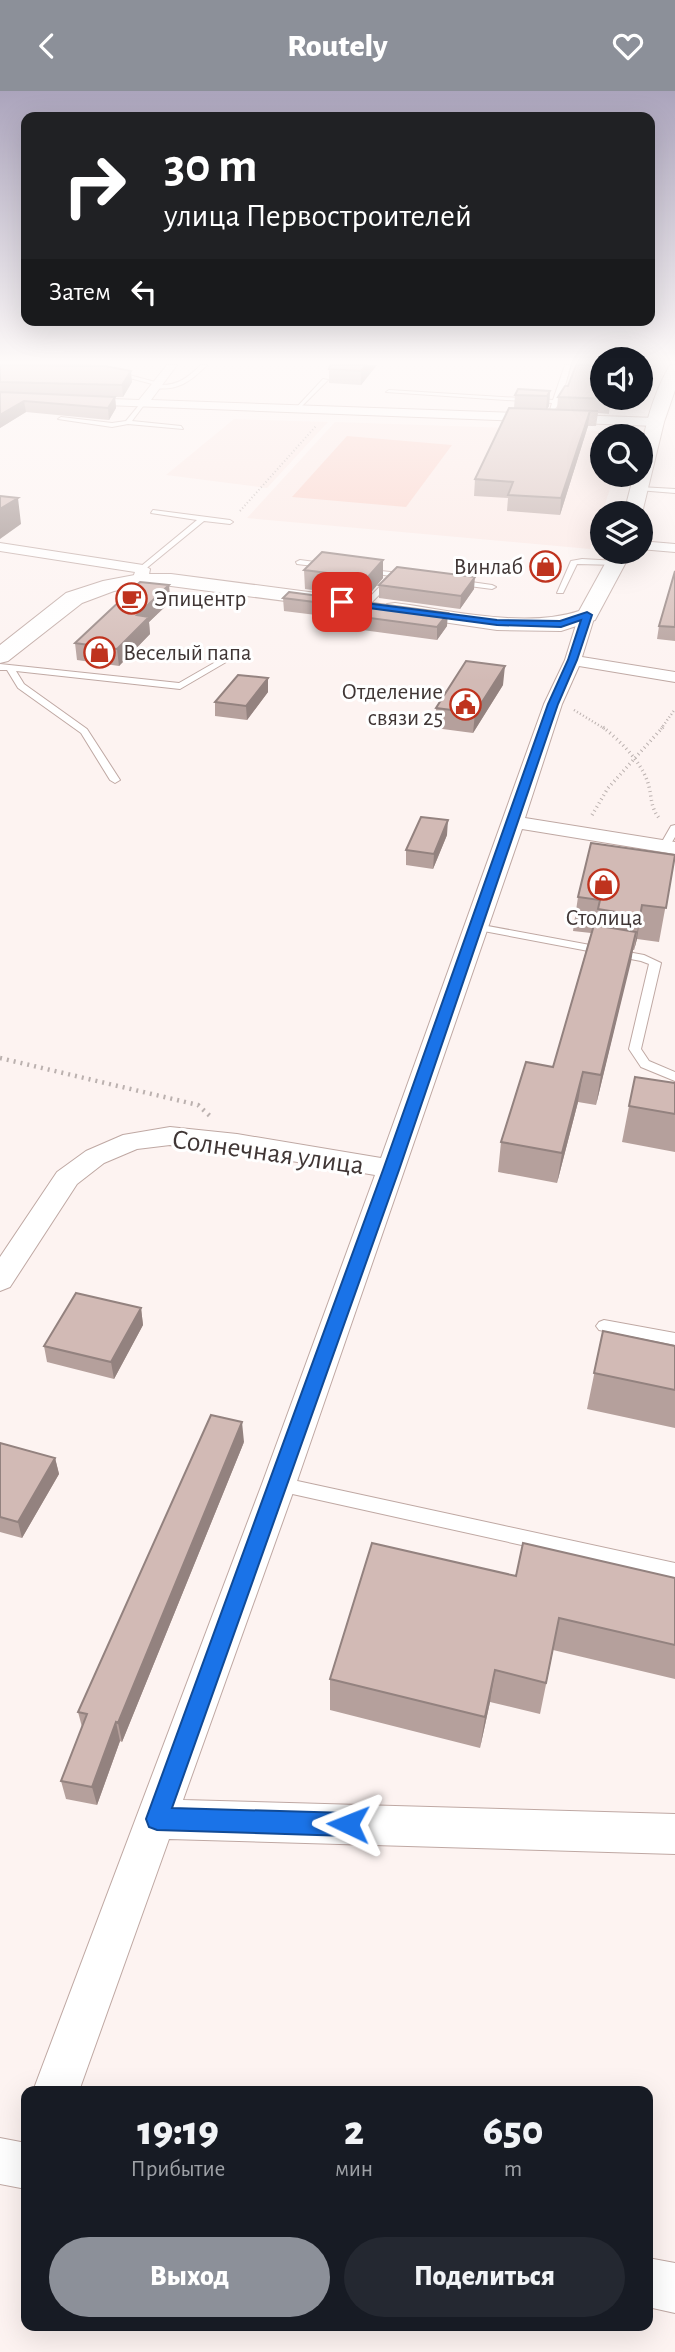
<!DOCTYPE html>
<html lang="ru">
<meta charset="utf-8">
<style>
body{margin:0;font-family:"Alegreya Sans",sans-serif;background:#242831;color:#f1f3f6;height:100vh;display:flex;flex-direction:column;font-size:26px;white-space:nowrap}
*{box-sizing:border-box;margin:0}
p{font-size:23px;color:#9ea1a6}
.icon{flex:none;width:38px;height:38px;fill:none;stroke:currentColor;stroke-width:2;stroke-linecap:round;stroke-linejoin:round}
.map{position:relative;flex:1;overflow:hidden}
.details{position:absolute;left:21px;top:1995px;width:632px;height:245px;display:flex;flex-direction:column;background:#171b24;border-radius:14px;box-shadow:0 7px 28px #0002}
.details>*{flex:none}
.hud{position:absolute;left:21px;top:21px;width:634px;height:214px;border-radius:14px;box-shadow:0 7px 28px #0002;background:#202124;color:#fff;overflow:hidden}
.tools{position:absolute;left:590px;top:256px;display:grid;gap:14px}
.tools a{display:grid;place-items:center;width:63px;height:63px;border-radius:50%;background:#171b24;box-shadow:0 7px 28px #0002;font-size:35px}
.pin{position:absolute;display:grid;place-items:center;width:60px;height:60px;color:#fff;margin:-30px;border-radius:14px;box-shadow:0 4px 10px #0006}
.me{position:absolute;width:77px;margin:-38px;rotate:272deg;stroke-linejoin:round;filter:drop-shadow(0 0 5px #0008)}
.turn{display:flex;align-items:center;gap:24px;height:147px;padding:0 28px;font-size:32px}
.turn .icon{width:91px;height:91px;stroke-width:2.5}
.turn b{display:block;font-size:49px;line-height:60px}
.then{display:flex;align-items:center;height:66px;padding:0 28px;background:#0003;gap:14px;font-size:26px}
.eta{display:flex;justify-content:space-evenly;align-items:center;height:119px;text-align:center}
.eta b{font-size:42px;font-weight:800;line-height:49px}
.primary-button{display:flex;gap:14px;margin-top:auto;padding:14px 28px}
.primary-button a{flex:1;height:80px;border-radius:42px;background:#8c9099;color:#fff;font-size:28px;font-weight:800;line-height:80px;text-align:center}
.primary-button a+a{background:#242831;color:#f1f3f6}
header{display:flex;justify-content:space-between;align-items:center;height:91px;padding:0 28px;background:#8c9099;color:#fff;font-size:32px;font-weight:800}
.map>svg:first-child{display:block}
</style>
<header><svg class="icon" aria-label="back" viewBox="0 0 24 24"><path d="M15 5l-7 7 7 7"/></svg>Routely<svg class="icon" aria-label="heart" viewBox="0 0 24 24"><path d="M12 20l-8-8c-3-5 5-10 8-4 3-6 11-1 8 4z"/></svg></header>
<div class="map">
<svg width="675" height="2261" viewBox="0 0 675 2261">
<rect width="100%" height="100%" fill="#fdf3f1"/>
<path fill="#fbe7e3" d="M 234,328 L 328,331 L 267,397 L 166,384 Z
M 335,331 L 629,341 L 628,345 L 602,345 L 602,383 L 615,383 L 590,458 L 247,427 Z"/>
<path fill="#faccc2" d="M 347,345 L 452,354 L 406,416 L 292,406 Z"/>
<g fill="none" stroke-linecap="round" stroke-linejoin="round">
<defs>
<path id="lane" d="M 201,274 L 207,274 C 190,291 178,300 153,297 L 156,294 L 111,282 L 114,280 L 159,292 L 158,294 C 178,295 187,287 201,274 Z
M 565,274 L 571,274 L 560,311 L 553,321 L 550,319 L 552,312 L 386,301 L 389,299 L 553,309 Z
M 323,288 L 328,289 L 300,317 L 296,317 Z
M 144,308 L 147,310 L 132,330 L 181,335 L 183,338 L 128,333 L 112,336 L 58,328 L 61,326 L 112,332 L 126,330 Z
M 640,396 L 675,398 L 675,402 L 638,399 Z
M 153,419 L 230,429 L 233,431 L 230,433 L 204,430 L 143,480 L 139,478 L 140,476 L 197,429 L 151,422 Z
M 582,468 L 618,470 L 622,472 L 618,474 L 577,473 L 563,502 L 557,502 L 571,470 Z
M 300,469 L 330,473 L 334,475 L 330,477 L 297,473 L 296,471 Z
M 361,478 L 410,483 L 414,485 L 410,487 L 394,485 L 394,489 L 367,516 L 364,516 L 364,512 L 390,485 L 360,480 Z
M 457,489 L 492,494 L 496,496 L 492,498 L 454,493 L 454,489 Z
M 226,565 L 233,567 L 180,598 L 16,580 L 24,593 L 87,638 L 120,689 L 115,692 L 110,689 L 81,642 L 18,597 L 7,579 L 0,579 L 0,573 L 179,592 Z
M 675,734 L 675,746 L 669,756 L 660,758 L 659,756 L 671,735 Z
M 477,833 L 644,864 L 661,872 L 641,958 L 649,970 L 675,981 L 675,990 L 641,976 L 629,958 L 649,873 L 641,870 L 473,838 L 473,834 Z
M 604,1229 L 675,1242 L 675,1254 L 599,1239 L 596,1235 L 599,1231 Z
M 279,1386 L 675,1472 L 675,1488 L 279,1400 L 273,1398 L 271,1393 L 273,1388 Z"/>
<path id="street" d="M 167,274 L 177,274 L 151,309 L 656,327 L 662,331 L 656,335 L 0,310 L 0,304 L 139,309 Z
M 640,450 L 675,453 L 675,461 L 640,458 Z
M 0,452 L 143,474 L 150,478 L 148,489 L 140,494 L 132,489 L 135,481 L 0,460 Z
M 587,519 L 595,524 L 582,566 L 675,581 L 675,591 L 579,575 L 562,613 L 525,727 L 675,751 L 675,763 L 522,738 L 296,1393 L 183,1709 L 675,1723 L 675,1763 L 169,1748 L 79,2000 L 33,2000 L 262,1393 L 375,1084 L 237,1061 L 170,1054 L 137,1058 L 104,1072 L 77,1093 L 10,1196 L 0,1200 L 0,1166 L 57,1081 L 86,1060 L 123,1044 L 170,1036 L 237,1043 L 381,1067 L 544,613 L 565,569 L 579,524 Z
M 0,2047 L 26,2052 L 26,2098 L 0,2093 Z
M 648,2167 L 675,2172 L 675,2222 L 648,2216 Z"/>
<path id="secondary" d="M 670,274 L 675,274 L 675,299 L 664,331 L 642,422 L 640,425 L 640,422 L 624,422 L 634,383 L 640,383 C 640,347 652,305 670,274 Z
M 612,460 L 632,460 L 595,529 L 561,540 L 497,539 L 395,524 L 387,523 L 384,518 L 387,513 L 395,512 C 450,519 525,538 579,520 Z
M 140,483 L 171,483 L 339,505 L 347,506 L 350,511 L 347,516 L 339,517 L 171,495 L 140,495 L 114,500 L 82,512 L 8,570 L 0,572 L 0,554 L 66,502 L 103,490 Z"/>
</defs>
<use href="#lane" stroke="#bfa8a3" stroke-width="2"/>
<use href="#street" stroke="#bfa8a3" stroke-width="2"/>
<use href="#secondary" stroke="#bfa8a3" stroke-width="2"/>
<path stroke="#bbb1af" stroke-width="2" stroke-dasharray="1 2.5" stroke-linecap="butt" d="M 240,420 L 316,335"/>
<path stroke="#bbb1af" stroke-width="2.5" stroke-dasharray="1 2.5" stroke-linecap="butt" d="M 574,619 L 605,638
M 661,638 L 675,618"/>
<path stroke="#bbb1af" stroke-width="3.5" stroke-dasharray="1 3.5" stroke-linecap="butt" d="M 603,636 C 620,650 641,670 648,692 C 652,705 650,717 660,728
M 592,724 L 608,697 L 663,636"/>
<path stroke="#bbb1af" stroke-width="4.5" stroke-dasharray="2 5" stroke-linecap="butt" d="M 0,967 L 198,1014 L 210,1025"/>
<use href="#lane" fill="#fff" fill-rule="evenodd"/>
<use href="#street" fill="#fff" fill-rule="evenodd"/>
<use href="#secondary" fill="#fff" fill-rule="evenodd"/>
</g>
<path fill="#b5a09c" d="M 0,274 L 132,291 L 123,306 L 115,306 L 116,317 L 109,329 L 26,321 L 0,337 Z
M 377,274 L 361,294 L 329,292 L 329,278 Z
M 550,300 L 549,315 L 547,318 L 557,318 L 558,306 L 629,306 L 627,314 L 610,313 L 609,323 L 598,322 L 596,335 L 588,335 L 560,424 L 507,420 L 508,407 L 474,405 L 475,388 L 514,317 L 515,304 Z
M 304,479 L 383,487 L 367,506 L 305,498 Z
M 675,480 L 675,550 L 657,548 L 659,535 Z
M 169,494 L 170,511 L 149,531 L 150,543 L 119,575 L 77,569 L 75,552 Z
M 379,494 L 474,498 L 460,518 L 379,507 Z
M 289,501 L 447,535 L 437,549 L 340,536 L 340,527 L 284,520 L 283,507 Z
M 268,587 L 268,601 L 247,629 L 215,625 L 215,611 Z
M 503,594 L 473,642 L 435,637 L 436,617 Z
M 447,744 L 433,778 L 406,774 L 406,759 Z
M 675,764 L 659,851 L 637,848 L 634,859 L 633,859 L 596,1014 L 578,1011 L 557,1092 L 498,1081 L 501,1051 L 553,976 L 591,842 L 573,840 L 578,806 Z
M 675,992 L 675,1061 L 622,1051 L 629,1015 Z
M 141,1217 L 143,1234 L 114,1288 L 47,1271 L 44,1255 Z
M 603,1240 L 675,1255 L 675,1337 L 587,1318 Z
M 244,1351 L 122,1651 L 120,1650 L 97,1714 L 66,1708 L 61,1690 L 82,1636 L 78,1621 Z
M 0,1352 L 55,1367 L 59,1383 L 22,1447 L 0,1441 Z
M 516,1485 L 675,1487 L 675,1588 L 553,1559 L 540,1623 L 490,1611 L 480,1657 L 330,1619 L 330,1588 Z"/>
<path fill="#93827f" d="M 366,274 L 377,274 L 361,294 L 361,280 Z
M 131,280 L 132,291 L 123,306 L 122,294 Z
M 550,300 L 549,315 L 546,320 L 547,305 Z
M 115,306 L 116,317 L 109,329 L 108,317 Z
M 24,310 L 26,321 L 0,337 L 0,324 Z
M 590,320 L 588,335 L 560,424 L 561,407 Z
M 18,407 L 21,433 L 0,448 L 0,418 Z
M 383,469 L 383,487 L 367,506 L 367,487 Z
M 475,486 L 474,498 L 460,518 L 461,505 Z
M 169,494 L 170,511 L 149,531 L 150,543 L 119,575 L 117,558 L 137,524 Z
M 448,522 L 447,535 L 437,549 L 437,536 Z
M 505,575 L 503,594 L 473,642 L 475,622 Z
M 268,587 L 268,601 L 247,629 L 246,615 Z
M 448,729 L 447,744 L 433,778 L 434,763 Z
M 642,814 L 637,848 L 634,859 L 640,825 Z
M 636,841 L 631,871 L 596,1014 L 601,984 Z
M 583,981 L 578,1011 L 557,1092 L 562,1062 Z
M 141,1217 L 143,1234 L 114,1288 L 111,1271 Z
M 242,1331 L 244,1351 L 122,1651 L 118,1632 Z
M 55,1367 L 59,1383 L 22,1447 L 18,1431 Z
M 495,1579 L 490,1611 L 480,1657 L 485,1626 Z
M 116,1631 L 120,1650 L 97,1714 L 92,1696 Z"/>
<path fill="#d2bab5" stroke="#93827f" stroke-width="2" d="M 0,274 L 105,275 L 131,280 L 122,294 L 0,291 Z
M 330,274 L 366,274 L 361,280 L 329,278 Z
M 576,274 L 602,274 L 602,306 L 610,306 L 611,308 L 558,306 L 565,295 L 568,295 Z
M 518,298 L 550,300 L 547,305 L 515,304 Z
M 0,301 L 115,306 L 108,317 L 24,310 L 0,324 Z
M 509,317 L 598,320 L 590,320 L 561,407 L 508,404 L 513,391 L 475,388 Z
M 0,405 L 18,407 L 0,418 Z
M 322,461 L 383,469 L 367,487 L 304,479 Z
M 397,476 L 475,486 L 461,505 L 379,494 Z
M 675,480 L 675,536 L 659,535 Z
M 140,491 L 169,494 L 137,524 L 149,526 L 117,558 L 75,552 Z
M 289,501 L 448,522 L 437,536 L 340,523 L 346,515 L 283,507 Z
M 466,570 L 505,575 L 475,622 L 436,617 Z
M 238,584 L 268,587 L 246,615 L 215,611 Z
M 421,726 L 448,729 L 434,763 L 406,759 Z
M 591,752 L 675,764 L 666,817 L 642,814 L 640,825 L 598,818 L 600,809 L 578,806 Z
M 594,834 L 636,841 L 601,984 L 583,981 L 562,1062 L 501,1051 L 526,971 L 553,976 Z
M 635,986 L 675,992 L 675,1023 L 629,1015 Z
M 76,1202 L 141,1217 L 111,1271 L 44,1255 Z
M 603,1240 L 675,1255 L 675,1299 L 594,1282 Z
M 211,1324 L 242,1331 L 118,1632 L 116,1631 L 92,1696 L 61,1690 L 87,1623 L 78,1621 Z
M 0,1352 L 55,1367 L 18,1431 L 0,1426 Z
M 372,1452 L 516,1485 L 523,1452 L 675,1487 L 675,1554 L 559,1527 L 546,1592 L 495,1579 L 485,1626 L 330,1588 Z"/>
<linearGradient id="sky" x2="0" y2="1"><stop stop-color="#aba4bc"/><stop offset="0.46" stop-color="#fefaf9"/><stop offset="1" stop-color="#fefaf9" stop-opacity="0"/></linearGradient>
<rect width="675" height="590" fill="url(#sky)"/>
<path fill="#1a73e8" stroke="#114b97" stroke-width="2" d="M 342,509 L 497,529 L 560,530 L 587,521 L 592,524 L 577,569 L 558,613 L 399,1079 L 172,1717 L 348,1722 L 356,1725 L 359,1733 L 356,1741 L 348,1745 L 157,1739 L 149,1736 L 146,1728 L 383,1079 L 548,613 L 568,569 L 581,529 L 561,536 L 497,534 L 339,513 L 338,511 Z"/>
<defs>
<symbol id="shop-ring" viewBox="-11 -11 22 22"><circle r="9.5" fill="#fff" stroke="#bf331e" stroke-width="1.5"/><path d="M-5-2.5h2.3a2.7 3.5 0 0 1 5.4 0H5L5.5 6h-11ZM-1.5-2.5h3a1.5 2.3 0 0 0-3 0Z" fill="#bf331e"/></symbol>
<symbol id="cafe-ring" viewBox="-11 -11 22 22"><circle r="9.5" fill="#fff" stroke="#bf331e" stroke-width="1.5"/><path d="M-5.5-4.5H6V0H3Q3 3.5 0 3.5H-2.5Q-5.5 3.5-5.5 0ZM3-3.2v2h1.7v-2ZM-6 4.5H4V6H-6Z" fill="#bf331e"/></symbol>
<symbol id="civic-ring" viewBox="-11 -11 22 22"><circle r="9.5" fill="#fff" stroke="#bf331e" stroke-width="1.5"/><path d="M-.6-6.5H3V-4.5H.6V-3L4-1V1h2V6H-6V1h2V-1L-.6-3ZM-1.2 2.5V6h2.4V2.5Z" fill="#bf331e"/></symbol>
</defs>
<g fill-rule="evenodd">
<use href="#shop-ring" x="528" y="458" width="35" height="35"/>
<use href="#cafe-ring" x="114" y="490" width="35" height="35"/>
<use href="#shop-ring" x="82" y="544" width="35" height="35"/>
<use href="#civic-ring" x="448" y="596" width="35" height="35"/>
<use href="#shop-ring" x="586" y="776" width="35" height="35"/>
</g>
<g text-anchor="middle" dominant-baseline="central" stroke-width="6" stroke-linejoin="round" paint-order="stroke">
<g font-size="23" fill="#403635" stroke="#fff" text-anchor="end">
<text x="523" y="476">Винлаб</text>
<text x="154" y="508" text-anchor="start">Эпицентр</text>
<text x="123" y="562" text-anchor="start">Веселый папа</text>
<text x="443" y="601">Отделение<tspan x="443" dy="26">связи 25</tspan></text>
<text x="604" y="827" text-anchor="middle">Столица</text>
</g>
<g font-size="28" fill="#403635" stroke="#fff">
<text transform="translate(268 1062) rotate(8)">Солнечная улица</text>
</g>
</g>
</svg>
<div class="tools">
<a><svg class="icon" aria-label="sound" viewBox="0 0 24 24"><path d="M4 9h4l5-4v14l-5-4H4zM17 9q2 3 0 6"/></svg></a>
<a><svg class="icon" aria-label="search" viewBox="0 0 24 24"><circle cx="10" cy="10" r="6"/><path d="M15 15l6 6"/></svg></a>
<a><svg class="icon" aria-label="layers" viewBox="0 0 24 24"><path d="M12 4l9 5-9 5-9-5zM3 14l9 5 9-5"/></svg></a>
</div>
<div class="pin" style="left:342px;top:511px;background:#d93025"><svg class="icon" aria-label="arrive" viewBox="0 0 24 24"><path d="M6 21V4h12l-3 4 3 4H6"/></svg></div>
<svg class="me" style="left:348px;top:1733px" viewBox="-20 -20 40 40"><path d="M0-17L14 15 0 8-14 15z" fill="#1a73e8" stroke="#fff" stroke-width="4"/></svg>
<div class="hud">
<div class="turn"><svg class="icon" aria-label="right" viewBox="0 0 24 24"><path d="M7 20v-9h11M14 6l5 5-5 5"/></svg><div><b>30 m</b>улица Первостроителей</div></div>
<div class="then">Затем<svg class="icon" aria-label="left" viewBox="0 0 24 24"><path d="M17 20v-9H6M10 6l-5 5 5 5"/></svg></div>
</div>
<section class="details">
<div class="eta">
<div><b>19:19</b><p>Прибытие</p></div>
<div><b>2</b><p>мин</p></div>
<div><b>650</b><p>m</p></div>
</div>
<div class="primary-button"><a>Выход</a><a>Поделиться</a></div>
</section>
</div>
